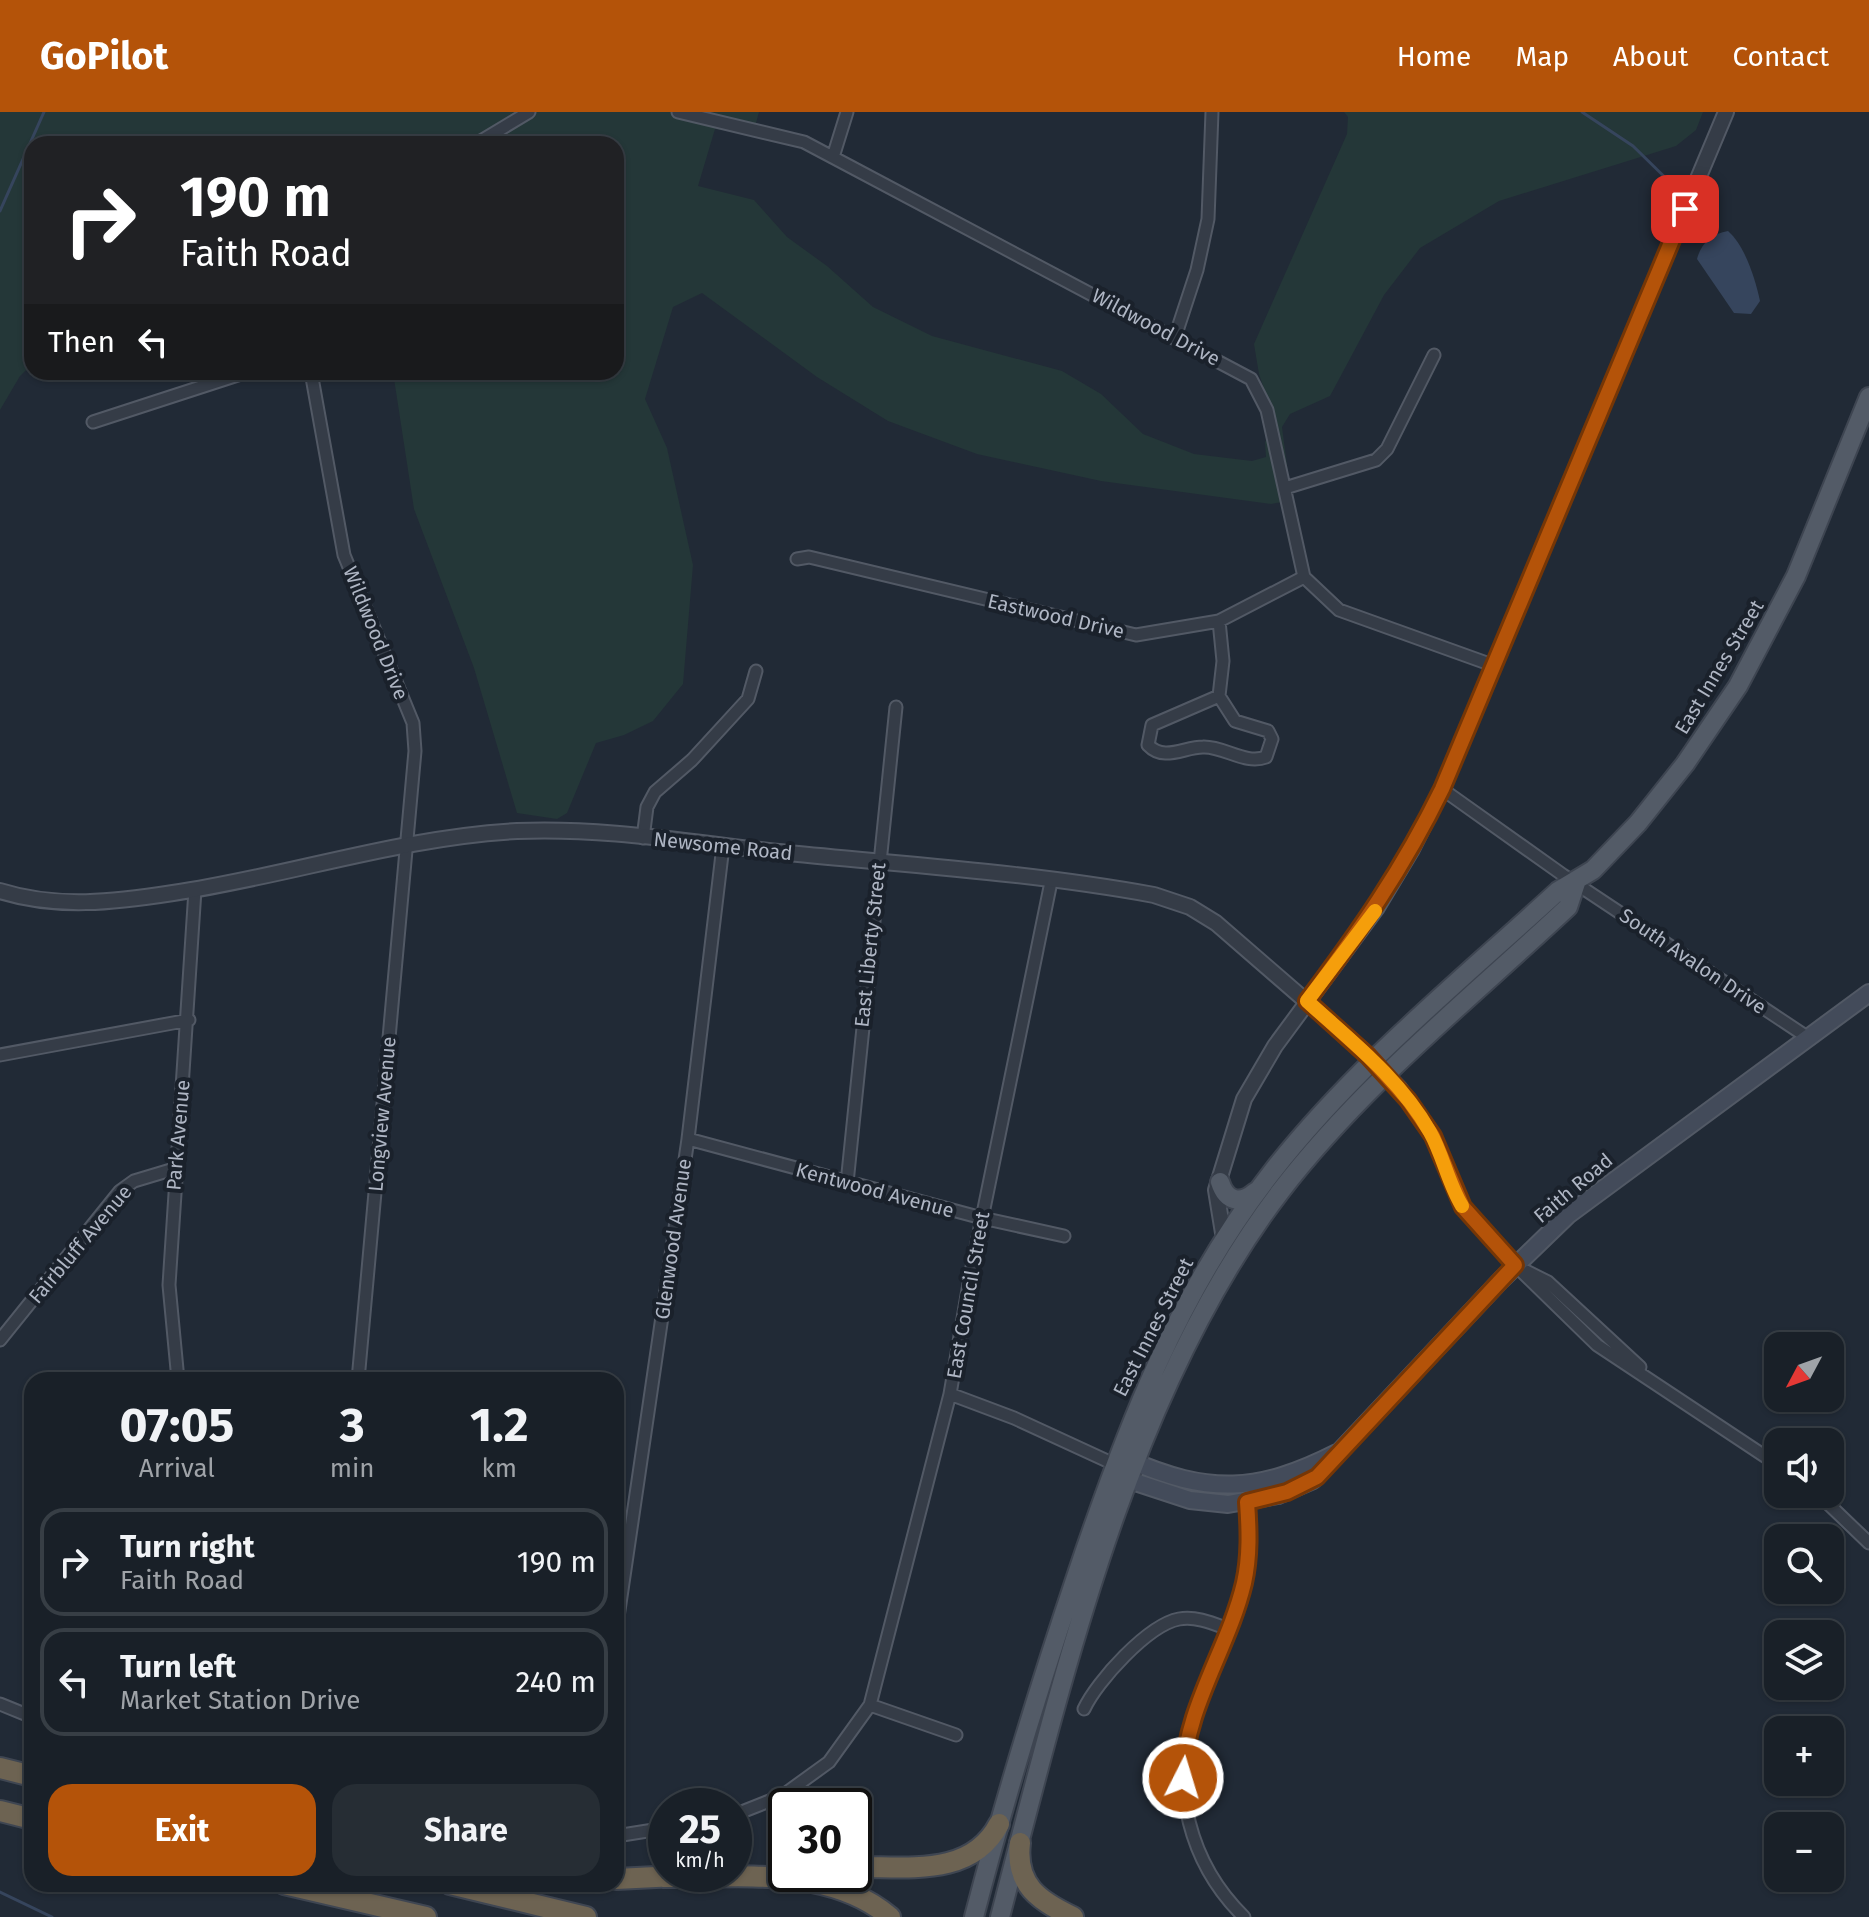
<!DOCTYPE html>
<meta charset="utf-8">
<style>
body{margin:0;font-family:"Fira Sans",sans-serif;background:#262d34;color:#f1f3f6;height:100vh;display:flex;flex-direction:column;font-size:30px;white-space:nowrap}
*{box-sizing:border-box;margin:0}
p{font-size:26px;color:#9fa3a8}
.icon{flex:none;width:44px;height:44px;fill:none;stroke:currentColor;stroke-width:2;stroke-linecap:round;stroke-linejoin:round}
.map{position:relative;flex:1;overflow:hidden}
.sheet{position:absolute;left:24px;top:1260px;width:600px;height:520px;display:flex;flex-direction:column;background:#192028;border-radius:24px;box-shadow:0 2px 6px #0004,0 0 0 2px #373e45}
.sheet>*{flex:none}
.hud{position:absolute;left:24px;top:24px;width:600px;height:244px;border-radius:24px;box-shadow:0 2px 6px #0004,0 0 0 2px #373e45;background:#202124;color:#fff;overflow:hidden}
.needle{width:52px;rotate:229deg}
.tools{position:absolute;left:1764px;top:1220px;display:grid;gap:16px}
.tools a{display:grid;place-items:center;width:80px;height:80px;border-radius:16px;background:#192028;box-shadow:0 2px 6px #0004,0 0 0 2px #373e45;font-size:40px}
.speed{position:absolute;left:648px;top:1676px;display:flex;gap:16px;font-size:40px;font-weight:700;text-align:center}
.speed>*{display:grid;place-content:center;width:104px;height:104px;border-radius:50%;background:#192028;box-shadow:0 2px 6px #0004,0 0 0 2px #373e45;line-height:1}
.speed small{font-size:20px;font-weight:400}
.speed .limit{border:4px solid #111;border-radius:12px;background:#fff;color:#111}
.pin{position:absolute;display:grid;place-items:center;width:68px;height:68px;color:#fff;margin:-34px;border-radius:16px;box-shadow:0 4px 12px #0006}
.me{position:absolute;width:88px;margin:-44px;rotate:5deg;stroke-linejoin:round;filter:drop-shadow(0 0 6px #0008)}
.turn{display:flex;align-items:center;gap:28px;height:168px;padding:0 24px;font-size:36px}
.turn .icon{width:104px;height:104px;stroke-width:2.5}
.turn b{display:block;font-size:56px;line-height:68px}
.then{display:flex;align-items:center;height:76px;padding:0 24px;background:#0003;gap:16px;font-size:30px}
.eta{display:flex;justify-content:space-evenly;align-items:center;height:136px;text-align:center}
.eta b{font-size:48px;font-weight:700;line-height:56px}
.cta{display:flex;gap:16px;margin-top:auto;padding:16px 24px}
.cta a{flex:1;height:92px;border-radius:24px;background:#b45309;color:#fff;font-size:32px;font-weight:700;line-height:92px;text-align:center}
.cta a+a{background:#262d34;color:#f1f3f6}
ul{padding:0;list-style:none}
li{display:flex;align-items:center;gap:24px;height:108px;margin:0 16px 12px;padding:0 8px;border:4px solid #373e45;border-radius:24px}
li div{flex:1}
li b{display:block;font-size:30px}
li em{font-style:normal}
header{display:flex;align-items:center;gap:48px;box-sizing:border-box;height:112px;padding:0 40px;background:#b45309;color:#fff}
header strong{font-size:38px}
nav{display:flex;gap:44px;margin-inline-start:auto;font-size:28px}
.map>svg:first-child{display:block}
</style>
<header>
<strong>GoPilot</strong>
<nav><a>Home</a><a>Map</a><a>About</a><a>Contact</a></nav>
</header>
<div class="map">
<svg width="1869" height="1805" viewBox="0 0 1869 1805">
<rect width="100%" height="100%" fill="#212a36"/>
<path fill="#243738" d="M 0,0 L 759,0 L 753,22 L 715,17 L 698,74 L 754,88 L 787,125 L 827,154 L 873,195 L 932,224 L 1062,259 L 1101,282 L 1143,322 L 1194,342 L 1252,349 L 1266,345 L 1265,330 L 1276,312 L 1259,262 L 1254,232 L 1347,22 L 1348,5 L 1344,0 L 1703,0 L 1696,18 L 1676,34 L 1499,89 L 1420,136 L 1384,183 L 1330,284 L 1290,302 L 1282,315 L 1288,361 L 1275,365 L 1282,390 L 1271,392 L 1101,369 L 977,342 L 888,309 L 817,265 L 702,181 L 673,195 L 645,287 L 667,336 L 693,453 L 683,572 L 653,609 L 624,623 L 596,631 L 567,701 L 557,707 L 517,701 L 474,556 L 414,397 L 393,260 L 616,260 L 616,32 L 32,32 L 32,252 L 20,264 L 0,298 Z"/>
<path fill="#36455d" d="M 1728,119 C 1745,134 1755,166 1760,189 L 1751,202 L 1734,201 L 1697,147 C 1701,131 1712,122 1728,119 Z"/>
<g fill="none" stroke-linecap="round" stroke-linejoin="round">
<path stroke="#36455d" stroke-width="3" d="M 1582,0 L 1633,34 L 1682,82
M 1692,93 L 1712,128
M 0,99 L 44,0
M 0,1780 L 52,1805"/>
<defs>
<path id="minor" d="M 678,0 L 804,30 L 1251,267 L 1267,298 L 1304,465 L 1339,498 L 1495,554
M 476,32 L 529,0
M 833,45 L 847,0
M 1175,225 L 1197,158 L 1208,107 L 1212,0
M 311,260 L 344,443 L 413,611 L 415,639 L 358,1268
M 93,310 L 247,260
M 1285,376 L 1376,348 L 1387,337 L 1434,243
M 797,447 L 809,445 L 1136,523 L 1219,509 L 1304,465
M 1219,509 L 1223,549 L 1219,584
M 1219,584 L 1235,609 L 1268,619 L 1272,627 L 1266,645 C 1245,653 1224,634 1203,635 C 1184,635 1164,650 1148,633 L 1152,613 Z
M 1442,677 L 1563,763 L 1810,927
M 643,726 L 647,695 L 655,680 L 692,648 L 748,587 L 756,559
M 0,943 L 189,908
M 688,1027 L 982,1106 L 1064,1124
M 847,1071 L 896,595
M 1515,1153 L 1597,1233 L 1778,1353
M 1526,1159 L 1548,1170 L 1640,1255
M 0,1228 L 120,1079 L 134,1069 L 174,1057
M 178,1268 L 169,1173 L 195,778
M 950,1282 L 1014,1306 L 1116,1353
M 1818,1382 L 1869,1431
M 616,1519 L 688,1027 L 723,734
M 0,1592 L 32,1605
M 870,1593 L 956,1623
M 1084,1597 C 1097,1569 1148,1513 1179,1507 C 1196,1504 1212,1511 1228,1517
M 734,1703 L 782,1684 L 829,1650 L 870,1593 L 950,1282 L 971,1160 L 1051,770
M 616,1724 L 666,1716
M 1244,1805 C 1190,1752 1169,1674 1194,1602 C 1209,1557 1234,1516 1244,1470 C 1250,1444 1249,1417 1247,1390"/>
<path id="tertiary" d="M 0,779 C 57,797 115,790 173,781 C 288,764 401,725 517,719 C 607,715 699,732 788,741 C 909,753 1034,761 1154,783 L 1190,795 L 1216,811 L 1359,935 L 1399,976 L 1433,1024 L 1463,1095 L 1515,1153
M 1224,1127 L 1216,1078 L 1244,987 L 1275,934 L 1376,797 L 1412,737 L 1442,677 L 1726,0"/>
<path id="secondary" d="M 1337,1341 C 1258,1381 1209,1383 1127,1347 L 1116,1353 L 1121,1365 L 1129,1368 L 1190,1388 L 1228,1392 L 1278,1383 L 1313,1368 L 1501,1168 L 1568,1103 L 1869,881"/>
<path id="primary" d="M 1220,1070 C 1226,1089 1240,1093 1255,1080
M 974,1805 C 1004,1689 1039,1575 1077,1462 C 1125,1319 1178,1179 1272,1060 C 1354,955 1460,869 1558,779 L 1593,758 L 1638,711 L 1685,652 L 1738,574 L 1796,464 L 1869,285
M 1000,1805 C 1062,1567 1129,1278 1280,1080 C 1362,973 1470,887 1568,795 L 1576,771"/>
<path id="motorway" d="M 0,1656 L 32,1664
M 0,1699 L 32,1707
M 1020,1731 C 1015,1773 1039,1789 1073,1805
M 854,1755 C 906,1754 971,1766 999,1712
M 663,1765 C 738,1766 829,1753 890,1805
M 616,1767 L 676,1764
M 284,1772 L 426,1805
M 450,1772 L 586,1805"/>
</defs>
<use href="#minor" stroke="#525965" stroke-width="15"/>
<use href="#tertiary" stroke="#525965" stroke-width="18"/>
<use href="#secondary" stroke="#525965" stroke-width="20"/>
<use href="#primary" stroke="#3e4551" stroke-width="22"/>
<use href="#motorway" stroke="#3f4652" stroke-width="24"/>
<use href="#minor" stroke="#353c47" stroke-width="11"/>
<use href="#tertiary" stroke="#353c47" stroke-width="14"/>
<use href="#secondary" stroke="#434b5a" stroke-width="16"/>
<use href="#primary" stroke="#535b67" stroke-width="18"/>
<use href="#motorway" stroke="#6d6352" stroke-width="20"/>
</g>
<g fill="none" stroke-linecap="round" stroke-linejoin="round">
<defs>
<path id="route" d="M 1183,1666 C 1185,1595 1228,1538 1244,1471 C 1250,1444 1249,1417 1247,1390 L 1287,1380 L 1317,1365 L 1515,1153 L 1463,1095 L 1433,1024 L 1408,988 L 1368,944 L 1307,889 C 1360,818 1403,757 1442,677 L 1685,97"/>
</defs>
<use href="#route" stroke="#753606" stroke-width="20"/>
<use href="#route" stroke="#b45309" stroke-width="14"/>
<path stroke="#f59e0b" stroke-width="14" d="M 1375,799 L 1307,889 C 1351,929 1400,967 1430,1020 C 1443,1043 1448,1071 1462,1094"/>
</g>
<g text-anchor="middle" dominant-baseline="central" stroke-width="8" stroke-linejoin="round" paint-order="stroke">
<g font-size="20" fill="#afb6c4" stroke="#1a212b">
<text transform="translate(1156 215) rotate(28)">Wildwood Drive</text>
<text transform="translate(1056 504) rotate(13)">Eastwood Drive</text>
<text transform="translate(376 521) rotate(68)">Wildwood Drive</text>
<text transform="translate(1719 555) rotate(-59)">East Innes Street</text>
<text transform="translate(723 734) rotate(6)">Newsome Road</text>
<text transform="translate(870 833) rotate(-84)">East Liberty Street</text>
<text transform="translate(1693 849) rotate(34)">South Avalon Drive</text>
<text transform="translate(382 1002) rotate(-85)">Longview Avenue</text>
<text transform="translate(178 1023) rotate(-85)">Park Avenue</text>
<text transform="translate(1573 1076) rotate(-40)">Faith Road</text>
<text transform="translate(875 1078) rotate(15)">Kentwood Avenue</text>
<text transform="translate(673 1127) rotate(-82)">Glenwood Avenue</text>
<text transform="translate(80 1132) rotate(-50)">Fairbluff Avenue</text>
<text transform="translate(968 1183) rotate(-80)">East Council Street</text>
<text transform="translate(1153 1215) rotate(-63)">East Innes Street</text>
</g>
</g>
</svg>
<div class="tools">
<a><svg class="needle" viewBox="-14 -14 28 28"><path d="M0-13l5 13h-10z" fill="#e53935"/><path d="M0 13l5-13h-10z" fill="#9fa3a8"/></svg></a>
<a><svg class="icon" aria-label="sound" viewBox="0 0 24 24"><path d="M4 9h4l5-4v14l-5-4H4zM17 9q2 3 0 6"/></svg></a>
<a><svg class="icon" aria-label="search" viewBox="0 0 24 24"><circle cx="10" cy="10" r="6"/><path d="M15 15l6 6"/></svg></a>
<a><svg class="icon" aria-label="layers" viewBox="0 0 24 24"><path d="M12 4l9 5-9 5-9-5zM3 14l9 5 9-5"/></svg></a>
<a>+</a>
<a>−</a>
</div>
<div class="speed"><div>25<small>km/h</small></div><div class="limit">30</div></div>
<div class="pin" style="left:1685px;top:97px;background:#d93025"><svg class="icon" aria-label="arrive" viewBox="0 0 24 24"><path d="M6 21V4h12l-3 4 3 4H6"/></svg></div>
<svg class="me" style="left:1183px;top:1666px" viewBox="-20 -20 40 40"><circle r="17" fill="#b45309" stroke="#fff" stroke-width="3"/><path d="M0-11L8 9 0 5-8 9z" fill="#fff"/></svg>
<div class="hud">
<div class="turn"><svg class="icon" aria-label="right" viewBox="0 0 24 24"><path d="M7 20v-9h11M14 6l5 5-5 5"/></svg><div><b>190 m</b>Faith Road</div></div>
<div class="then">Then<svg class="icon" aria-label="left" viewBox="0 0 24 24"><path d="M17 20v-9H6M10 6l-5 5 5 5"/></svg></div>
</div>
<section class="sheet">
<div class="eta">
<div><b>07:05</b><p>Arrival</p></div>
<div><b>3</b><p>min</p></div>
<div><b>1.2</b><p>km</p></div>
</div>
<ul>
<li><svg class="icon" aria-label="right" viewBox="0 0 24 24"><path d="M7 20v-9h11M14 6l5 5-5 5"/></svg><div><b>Turn right</b><p>Faith Road</p></div><em>190 m</em></li>
<li><svg class="icon" aria-label="left" viewBox="0 0 24 24"><path d="M17 20v-9H6M10 6l-5 5 5 5"/></svg><div><b>Turn left</b><p>Market Station Drive</p></div><em>240 m</em></li>
</ul>
<div class="cta"><a>Exit</a><a>Share</a></div>
</section>
</div>
